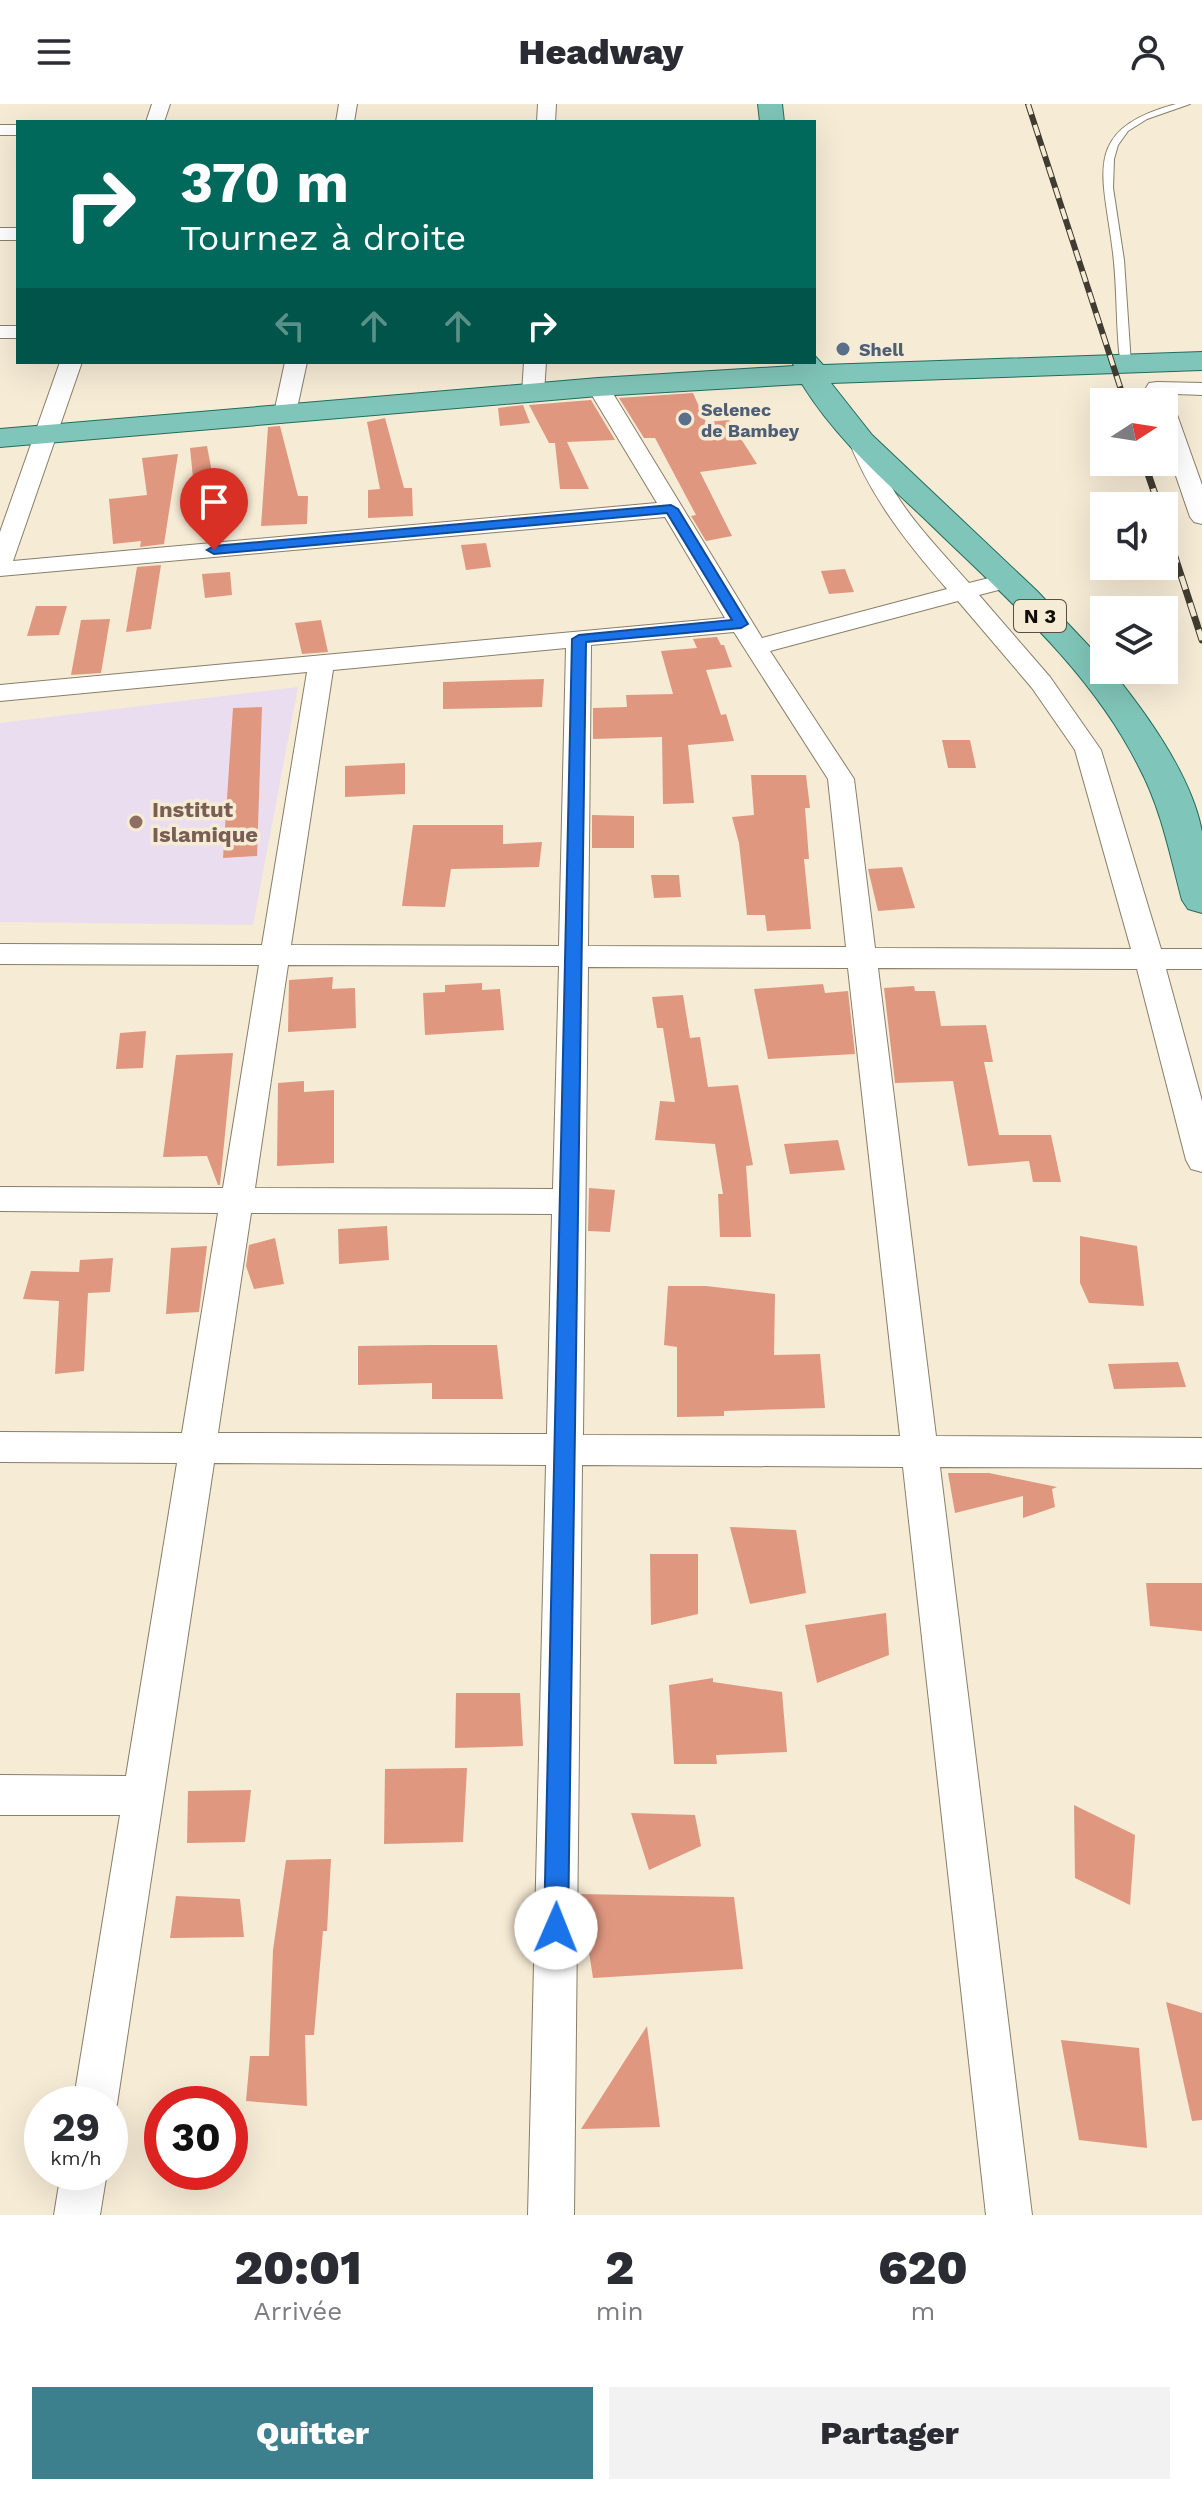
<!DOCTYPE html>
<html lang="fr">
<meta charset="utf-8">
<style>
body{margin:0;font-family:"Work Sans",sans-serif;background:#f2f2f3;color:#2b2b33;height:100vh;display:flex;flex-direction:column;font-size:30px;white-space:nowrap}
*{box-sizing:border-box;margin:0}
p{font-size:26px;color:#7c7c81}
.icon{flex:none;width:44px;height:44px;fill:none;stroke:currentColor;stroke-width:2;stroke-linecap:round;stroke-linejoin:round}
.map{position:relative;height:2111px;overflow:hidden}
.drawer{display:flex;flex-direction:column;background:#fff;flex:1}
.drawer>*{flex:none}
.banner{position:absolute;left:16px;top:16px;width:800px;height:244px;border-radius:0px;box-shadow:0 8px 32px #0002;background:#00695c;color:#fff;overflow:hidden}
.needle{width:52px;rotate:78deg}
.buttons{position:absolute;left:1090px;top:284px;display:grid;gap:16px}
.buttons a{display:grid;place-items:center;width:88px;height:88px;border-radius:0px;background:#fff;box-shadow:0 8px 32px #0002;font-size:40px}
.speed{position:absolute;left:24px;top:1982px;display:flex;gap:16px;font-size:40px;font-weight:700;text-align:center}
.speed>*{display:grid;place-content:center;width:104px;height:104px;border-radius:50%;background:#fff;box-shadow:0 8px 32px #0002;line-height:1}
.speed small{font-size:20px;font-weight:400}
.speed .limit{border:12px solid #d22;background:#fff;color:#111}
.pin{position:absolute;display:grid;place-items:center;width:68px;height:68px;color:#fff;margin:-82px -34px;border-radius:50% 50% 50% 0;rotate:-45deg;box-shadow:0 0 8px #0007}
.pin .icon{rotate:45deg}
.me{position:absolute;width:88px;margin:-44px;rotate:1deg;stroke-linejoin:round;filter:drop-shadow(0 0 6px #0008)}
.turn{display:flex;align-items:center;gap:28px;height:168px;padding:0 32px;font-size:36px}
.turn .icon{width:104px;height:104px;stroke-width:2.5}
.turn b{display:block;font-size:56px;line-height:68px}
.lanes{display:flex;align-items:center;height:76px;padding:0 32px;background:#0003;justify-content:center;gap:40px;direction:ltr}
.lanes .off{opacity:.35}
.eta{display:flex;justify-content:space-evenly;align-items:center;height:136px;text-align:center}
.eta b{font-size:48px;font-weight:800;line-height:56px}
.cta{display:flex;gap:16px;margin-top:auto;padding:16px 32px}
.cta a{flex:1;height:92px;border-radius:0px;background:#3b808c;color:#fff;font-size:32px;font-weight:800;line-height:92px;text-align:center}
.cta a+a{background:#f2f2f3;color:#2b2b33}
header{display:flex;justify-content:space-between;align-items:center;height:104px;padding:0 32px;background:#fff;font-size:36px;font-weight:800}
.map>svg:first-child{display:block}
</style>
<header><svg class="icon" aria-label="menu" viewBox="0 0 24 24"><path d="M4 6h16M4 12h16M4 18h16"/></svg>Headway<svg class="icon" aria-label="person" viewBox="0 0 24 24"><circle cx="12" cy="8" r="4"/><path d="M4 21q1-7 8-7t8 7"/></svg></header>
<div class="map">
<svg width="1202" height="2111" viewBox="0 0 1202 2111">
<rect width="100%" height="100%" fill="#f6ebd5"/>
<path fill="#ebddf0" d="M 298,583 L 253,821 L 0,818 L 0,619 Z"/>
<path fill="#e09780" d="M 693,289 L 706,318 L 729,316 L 757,360 L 700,368 L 732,432 L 706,437 L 691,412 L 696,411 L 655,334 L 644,334 L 619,294 Z
M 591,296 L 615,336 L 567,338 L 589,385 L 560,385 L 555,339 L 549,339 L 529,301 Z
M 523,301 L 530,319 L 500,322 L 498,304 Z
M 385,314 L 404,384 L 412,384 L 413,412 L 368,414 L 368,386 L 380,385 L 367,318 Z
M 280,322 L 298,392 L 308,392 L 307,420 L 261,422 L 268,323 Z
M 207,342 L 222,421 L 198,423 L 190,344 Z
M 178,350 L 164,440 L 140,443 L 141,437 L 113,440 L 109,395 L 147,391 L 142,354 Z
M 486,439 L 491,463 L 466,466 L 461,441 Z
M 161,461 L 151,525 L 126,528 L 137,463 Z
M 845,465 L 854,488 L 829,490 L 821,467 Z
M 230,468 L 232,491 L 205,494 L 202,470 Z
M 36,502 L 67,502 L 59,531 L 27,532 Z
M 110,515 L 101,569 L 71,571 L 81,516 Z
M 321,516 L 328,548 L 302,550 L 295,519 Z
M 717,533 L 721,541 L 724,541 L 732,563 L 706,566 L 721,611 L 726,610 L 734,637 L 688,641 L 694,699 L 663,700 L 662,633 L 593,635 L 593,604 L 627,603 L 626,591 L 673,590 L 661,547 L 697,544 L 693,535 Z
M 544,575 L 542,603 L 443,605 L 443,578 Z
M 262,603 L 257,752 L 223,754 L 233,604 Z
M 942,636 L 970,636 L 976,664 L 948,664 Z
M 405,659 L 405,690 L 345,693 L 345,662 Z
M 751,671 L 806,671 L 810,704 L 805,704 L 809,755 L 804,755 L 811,825 L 767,827 L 765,811 L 747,811 L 739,739 L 732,713 L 754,711 Z
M 592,711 L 634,712 L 634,744 L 592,744 Z
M 413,721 L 503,721 L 503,740 L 542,738 L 539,763 L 451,765 L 445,803 L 402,802 Z
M 902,763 L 915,804 L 878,807 L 868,765 Z
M 651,771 L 679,771 L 681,793 L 654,794 Z
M 333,873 L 332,885 L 355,884 L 356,924 L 288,928 L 289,876 Z
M 482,879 L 482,886 L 500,885 L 504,926 L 425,931 L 423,889 L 445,888 L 445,881 Z
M 823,880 L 825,889 L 848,887 L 855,950 L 768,955 L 754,885 Z
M 914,882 L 915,887 L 935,887 L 941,922 L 986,921 L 993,958 L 984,958 L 999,1031 L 1051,1031 L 1061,1078 L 1033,1078 L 1029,1057 L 968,1062 L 953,977 L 895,979 L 884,884 Z
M 683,891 L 690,934 L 700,933 L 708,983 L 738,981 L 753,1061 L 746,1062 L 751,1133 L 720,1133 L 718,1090 L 723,1090 L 715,1040 L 655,1036 L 660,997 L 675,998 L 663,924 L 657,924 L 652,893 Z
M 146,927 L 143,964 L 116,965 L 120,929 Z
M 233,949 L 220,1081 L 218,1081 L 207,1052 L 163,1053 L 176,951 Z
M 304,977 L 304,988 L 334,986 L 334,1059 L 277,1062 L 278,979 Z
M 838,1036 L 845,1066 L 790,1070 L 784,1040 Z
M 589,1084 L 615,1086 L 610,1128 L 588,1127 Z
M 387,1122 L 389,1156 L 339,1160 L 338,1125 Z
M 1080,1132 L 1137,1142 L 1144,1202 L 1089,1199 L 1080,1179 Z
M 275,1134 L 284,1180 L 254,1185 L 246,1162 L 249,1141 Z
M 207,1142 L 199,1208 L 166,1210 L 171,1144 Z
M 113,1154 L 110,1188 L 88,1189 L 84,1267 L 55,1270 L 59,1197 L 23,1195 L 31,1167 L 79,1168 L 80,1156 Z
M 668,1182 L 706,1182 L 775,1190 L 774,1251 L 820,1250 L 825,1304 L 724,1307 L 724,1312 L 677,1313 L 677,1243 L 664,1241 Z
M 430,1241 L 497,1241 L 503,1295 L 432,1295 L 432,1279 L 358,1281 L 358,1242 Z
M 1178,1258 L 1186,1283 L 1114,1285 L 1108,1260 Z
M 948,1369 L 989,1369 L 1057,1383 L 1052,1385 L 1055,1403 L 1023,1414 L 1023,1392 L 955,1409 Z
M 730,1423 L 796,1426 L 806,1489 L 750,1500 Z
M 650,1450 L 698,1450 L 698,1510 L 651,1521 Z
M 1146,1479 L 1202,1479 L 1202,1527 L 1150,1522 Z
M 886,1509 L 889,1551 L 817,1579 L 805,1521 Z
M 713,1574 L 713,1578 L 782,1588 L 787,1648 L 716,1651 L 717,1660 L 674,1660 L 669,1581 Z
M 456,1589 L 520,1589 L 523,1642 L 455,1644 Z
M 467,1664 L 463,1738 L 384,1740 L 385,1665 Z
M 251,1686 L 245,1738 L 187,1739 L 188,1687 Z
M 1074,1701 L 1135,1731 L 1130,1801 L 1075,1774 Z
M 631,1709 L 695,1711 L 701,1742 L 649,1766 Z
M 331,1755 L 327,1827 L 323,1827 L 314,1931 L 305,1931 L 307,2002 L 246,1997 L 250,1952 L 269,1952 L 273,1846 L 286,1756 Z
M 580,1790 L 734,1793 L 743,1865 L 593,1874 Z
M 176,1792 L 240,1795 L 244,1833 L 170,1834 Z
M 1166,1898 L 1202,1909 L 1202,2016 L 1192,2017 Z
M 647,1922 L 660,2023 L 581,2025 Z
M 1061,1936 L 1139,1944 L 1147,2044 L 1079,2036 Z"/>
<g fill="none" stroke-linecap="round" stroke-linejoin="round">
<defs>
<path id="lane" d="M 1176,0 L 1190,0 L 1147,15 L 1128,27 L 1118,41 L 1114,55 L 1113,84 L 1124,156 L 1131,260 L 1126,263 L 1121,260 L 1119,247 C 1116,214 1117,181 1113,149 C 1104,71 1079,26 1176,0 Z"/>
<path id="street" d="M 152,0 L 170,0 L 164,18 L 146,18 Z
M 339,0 L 357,0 L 354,18 L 336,18 Z
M 538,0 L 556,0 L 555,18 L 537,18 Z
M 0,21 L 18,21 L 18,31 L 0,31 Z
M 0,124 L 18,124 L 18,136 L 0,136 Z
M 0,222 L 18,222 L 18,234 L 0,234 Z
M 60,258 L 82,258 L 13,457 L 657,399 L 587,283 L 598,277 L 609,283 L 762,534 L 947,485 C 906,438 869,391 847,332 L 858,325 C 874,329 878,357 885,371 C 906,412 939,445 969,479 L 1005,470 L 1014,472 L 1017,477 L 1014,482 L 979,491 L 1050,573 L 1101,646 L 1161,845 L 1202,845 L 1202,865 L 1166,865 L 1202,997 L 1202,1068 L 1191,1065 L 1186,1056 L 1137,865 L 878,864 L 936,1332 L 1202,1334 L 1202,1364 L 940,1363 L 1032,2111 L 986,2111 L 903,1363 L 582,1361 L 574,2111 L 528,2111 L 546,1361 L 214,1359 L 117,2000 L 110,2016 L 110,2000 L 73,2000 L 120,1711 L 0,1711 L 0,1671 L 126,1672 L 177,1359 L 0,1358 L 0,1328 L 182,1329 L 218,1109 L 0,1107 L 0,1083 L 223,1084 L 259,861 L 0,860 L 0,840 L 262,841 L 307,568 L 0,597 L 0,581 L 725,514 L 665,413 L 0,472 L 0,428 ZM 958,497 L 1032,584 L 1075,646 L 1131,845 L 875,844 L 854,675 L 770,547 ZM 734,528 L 828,675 L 846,843 L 588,842 L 591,541 ZM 566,544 L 559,842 L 291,841 L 333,566 ZM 288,861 L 559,862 L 553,1085 L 255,1084 ZM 588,863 L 848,864 L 900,1332 L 583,1331 ZM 251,1109 L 552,1110 L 547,1330 L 218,1329 Z
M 285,258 L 307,258 L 296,309 L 285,316 L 274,309 Z
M 524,258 L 546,258 L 544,289 L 541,294 L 525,294 L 522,289 Z
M 1157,278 L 1202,279 L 1202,291 L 1149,289 L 1146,284 L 1149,279 Z
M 1164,298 L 1175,305 L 1202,381 L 1202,420 L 1194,418 L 1190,413 L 1164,337 Z
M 61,2068 L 107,2068 L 100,2111 L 54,2111 Z"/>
<path id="primary" d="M 758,0 L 782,0 L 784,18 L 760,18 Z
M 1202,248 L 1202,266 L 831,279 L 872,331 L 1037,487 L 1104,558 L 1104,566 L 1111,566 C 1146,609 1192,672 1202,728 C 1202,753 1202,783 1202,809 L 1188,805 L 1182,796 C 1170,751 1161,704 1139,663 C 1091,566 1005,493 929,419 C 883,375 836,335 802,280 L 598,292 L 0,343 L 0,325 L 598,274 L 794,262 L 792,258 L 814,258 L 814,251 L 823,261 Z"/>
</defs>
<use href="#lane" stroke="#887e6a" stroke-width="2"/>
<use href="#street" stroke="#887e6a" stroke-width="2"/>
<use href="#primary" stroke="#226c5c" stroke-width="2"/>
<use href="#lane" fill="#fff" fill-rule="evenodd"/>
<use href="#street" fill="#fff" fill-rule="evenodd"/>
<use href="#primary" fill="#80c5b9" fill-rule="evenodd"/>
<defs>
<path id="rail-far1" d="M 1028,0 L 1125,298"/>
<path id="rail" d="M 1144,358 L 1159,402
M 1164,419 L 1202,536"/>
</defs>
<use href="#rail-far1" stroke="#403c31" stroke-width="6"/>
<use href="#rail" stroke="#403c31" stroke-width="7"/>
<use href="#rail-far1" stroke="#f6ebd5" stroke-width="4" stroke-dasharray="11" stroke-linecap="butt"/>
<use href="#rail" stroke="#f6ebd5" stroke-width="5" stroke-dasharray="14" stroke-linecap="butt"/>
</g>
<path fill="#1a73e8" stroke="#114b97" stroke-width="2" d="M 671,401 L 678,405 L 748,520 L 741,524 L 586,538 L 568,1824 L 564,1833 L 556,1836 L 547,1833 L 544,1824 L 572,535 L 579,531 L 732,516 L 667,409 L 214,450 L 207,446 L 214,442 Z"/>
<g fill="#5c6f8a" stroke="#f6ebd5" stroke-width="3">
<circle cx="843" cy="245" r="8"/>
<circle cx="685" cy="315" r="8"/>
</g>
<circle fill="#8d6e63" stroke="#f6ebd5" stroke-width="3" cx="136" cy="718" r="8"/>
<g text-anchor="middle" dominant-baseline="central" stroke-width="7" stroke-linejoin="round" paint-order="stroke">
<g font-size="18" font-weight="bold" fill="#4e5e75" stroke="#f6ebd5" text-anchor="start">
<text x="859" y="245">Shell</text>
<text x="701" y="305">Selenec<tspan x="701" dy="21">de Bambey</tspan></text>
</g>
<rect fill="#f6ebd5" stroke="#555044" stroke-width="2" x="1014" y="496" width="52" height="32" rx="6"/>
<g font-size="20" font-weight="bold" fill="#100d06">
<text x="1040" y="512">N 3</text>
</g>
<g font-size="22" font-weight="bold" fill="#785e54" stroke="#f6ebd5" text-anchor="start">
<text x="152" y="705">Institut<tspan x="152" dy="25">Islamique</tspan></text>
</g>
</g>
</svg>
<div class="buttons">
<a><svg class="needle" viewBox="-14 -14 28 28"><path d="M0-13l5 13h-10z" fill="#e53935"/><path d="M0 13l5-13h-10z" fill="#7c7c81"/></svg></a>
<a><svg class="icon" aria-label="sound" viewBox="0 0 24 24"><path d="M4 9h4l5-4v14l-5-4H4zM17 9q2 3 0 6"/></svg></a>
<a><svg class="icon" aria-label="layers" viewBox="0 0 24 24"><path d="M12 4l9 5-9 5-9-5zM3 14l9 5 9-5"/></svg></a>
</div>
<div class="speed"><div>29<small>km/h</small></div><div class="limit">30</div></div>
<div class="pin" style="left:214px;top:446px;background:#d93025"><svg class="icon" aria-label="arrive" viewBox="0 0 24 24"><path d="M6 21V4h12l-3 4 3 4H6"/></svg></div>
<svg class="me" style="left:556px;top:1824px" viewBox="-20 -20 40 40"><circle r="19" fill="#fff"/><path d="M0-13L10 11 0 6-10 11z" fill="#1a73e8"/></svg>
<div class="banner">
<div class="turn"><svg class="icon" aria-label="right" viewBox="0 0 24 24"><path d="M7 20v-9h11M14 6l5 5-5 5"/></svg><div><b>370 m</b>Tournez à droite</div></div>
<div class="lanes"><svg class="icon off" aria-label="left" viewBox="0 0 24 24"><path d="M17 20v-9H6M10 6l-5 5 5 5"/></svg><svg class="icon off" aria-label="ahead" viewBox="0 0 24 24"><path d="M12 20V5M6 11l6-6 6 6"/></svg><svg class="icon off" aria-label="ahead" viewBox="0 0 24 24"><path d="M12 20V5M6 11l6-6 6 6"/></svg><svg class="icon" aria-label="right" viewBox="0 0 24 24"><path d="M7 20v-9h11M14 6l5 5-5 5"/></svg></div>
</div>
</div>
<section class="drawer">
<div class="eta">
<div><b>20:01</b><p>Arrivée</p></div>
<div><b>2</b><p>min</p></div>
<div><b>620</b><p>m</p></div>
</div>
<div class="cta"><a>Quitter</a><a>Partager</a></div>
</section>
